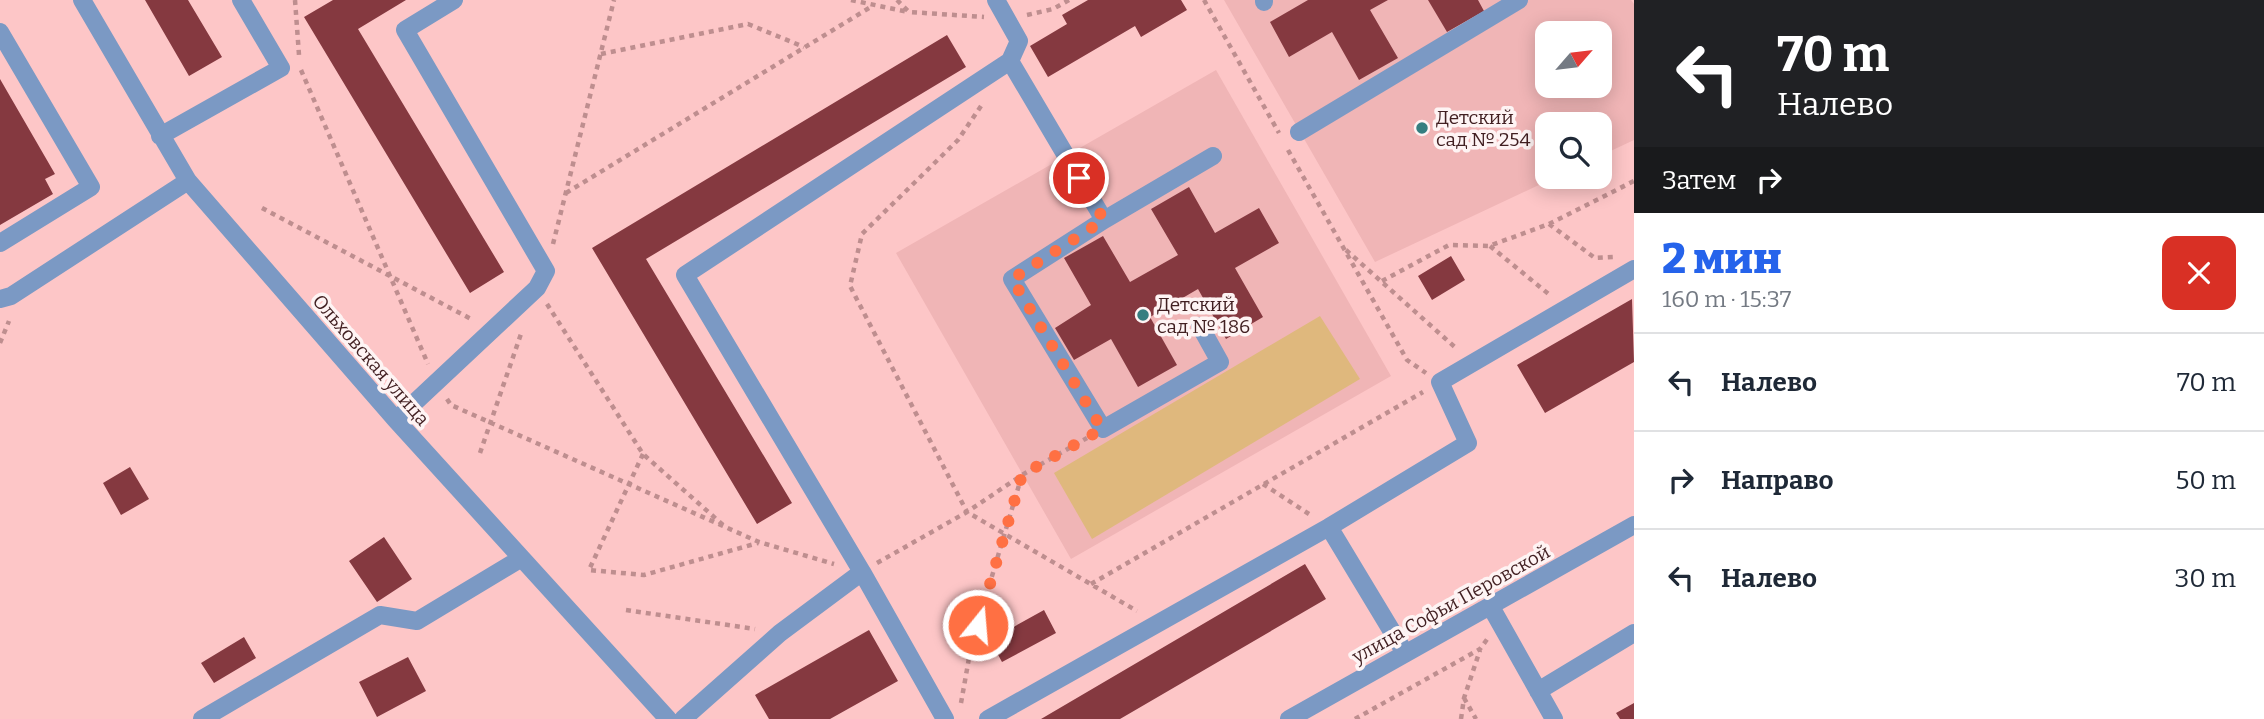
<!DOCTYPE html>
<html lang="ru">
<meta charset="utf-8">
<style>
body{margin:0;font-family:Bitter,serif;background:#f2f2f3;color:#1f2937;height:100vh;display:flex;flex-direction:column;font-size:26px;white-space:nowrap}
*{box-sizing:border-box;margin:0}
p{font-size:23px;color:#747a83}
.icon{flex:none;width:38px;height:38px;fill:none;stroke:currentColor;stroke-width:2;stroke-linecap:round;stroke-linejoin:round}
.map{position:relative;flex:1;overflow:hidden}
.panel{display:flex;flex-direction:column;background:#fff;width:630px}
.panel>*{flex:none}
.banner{background:#202124;color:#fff;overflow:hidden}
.needle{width:46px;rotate:62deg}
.buttons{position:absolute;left:1535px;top:21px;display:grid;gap:14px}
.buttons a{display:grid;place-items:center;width:77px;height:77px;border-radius:14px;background:#fff;box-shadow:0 4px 18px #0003;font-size:35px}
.pin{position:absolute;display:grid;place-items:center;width:60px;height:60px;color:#fff;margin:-30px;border:4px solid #fff;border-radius:50%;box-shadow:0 2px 7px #0007}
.me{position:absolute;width:77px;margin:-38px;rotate:17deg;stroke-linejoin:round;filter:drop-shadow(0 0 5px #0008)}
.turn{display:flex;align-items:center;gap:24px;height:147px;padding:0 28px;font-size:32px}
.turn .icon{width:91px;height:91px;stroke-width:2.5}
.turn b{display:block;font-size:49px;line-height:60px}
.then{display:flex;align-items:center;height:66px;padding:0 28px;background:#0003;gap:14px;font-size:26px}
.round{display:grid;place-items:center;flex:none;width:74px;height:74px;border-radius:14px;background:#f2f2f3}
.overview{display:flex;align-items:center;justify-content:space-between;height:119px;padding:0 28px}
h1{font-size:42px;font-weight:800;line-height:52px;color:#2563eb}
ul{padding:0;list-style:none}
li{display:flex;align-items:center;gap:21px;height:98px;padding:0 28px;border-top:2px solid #e0e1e3}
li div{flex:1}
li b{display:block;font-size:26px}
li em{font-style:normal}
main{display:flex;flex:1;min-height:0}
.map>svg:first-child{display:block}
</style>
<main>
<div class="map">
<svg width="1634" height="719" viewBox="0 0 1634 719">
<rect width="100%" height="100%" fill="#fdc6c7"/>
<path fill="#f0b5b6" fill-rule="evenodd" d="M 1224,0 L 1631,0 L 1634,4 L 1634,140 L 1600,156 L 1600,124 L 1547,124 L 1547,177 L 1556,177 L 1375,262 ZM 1547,33 L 1600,33 L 1600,86 L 1547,86 Z
M 1216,70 L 1391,376 L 1071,559 L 896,253 Z"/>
<path fill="#dfb87d" d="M 1320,316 L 1360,379 L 1092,539 L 1054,473 Z"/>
<path fill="#853940" d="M 145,0 L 188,0 L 222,57 L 189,76 Z
M 333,0 L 406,0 L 358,29 L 504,272 L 470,293 L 304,17 Z
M 1088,0 L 1181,0 L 1187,10 L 1141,37 L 1135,26 L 1048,77 L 1030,46 L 1067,24 L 1062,15 Z
M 1308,0 L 1388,0 L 1370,10 L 1398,58 L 1359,80 L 1332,32 L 1289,57 L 1270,22 Z
M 1428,0 L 1478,0 L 1484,11 L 1447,32 Z
M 947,35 L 966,67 L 646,259 L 792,503 L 757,524 L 592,248 Z
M 0,79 L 55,174 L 45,179 L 53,194 L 0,225 Z
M 1189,187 L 1215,233 L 1259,208 L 1279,243 L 1235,268 L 1263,317 L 1226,339 L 1198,289 L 1150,317 L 1177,365 L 1138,387 L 1111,339 L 1074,360 L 1055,328 L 1091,305 L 1064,258 L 1103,236 L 1130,282 L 1178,255 L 1151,209 Z
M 1451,256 L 1465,280 L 1432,300 L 1418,276 Z
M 1632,299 L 1634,362 L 1545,413 L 1517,365 Z
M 130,467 L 149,499 L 121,515 L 103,483 Z
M 384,537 L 412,579 L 377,602 L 349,561 Z
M 1305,564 L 1326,599 L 1120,719 L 1041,719 Z
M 1044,610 L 1056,633 L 1002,662 L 990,640 Z
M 869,630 L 898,681 L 830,719 L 769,719 L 755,695 Z
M 244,637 L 256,658 L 214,683 L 201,663 Z
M 408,657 L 426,691 L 377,717 L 359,682 Z
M 1634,703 L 1634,719 L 1620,719 L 1616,713 Z"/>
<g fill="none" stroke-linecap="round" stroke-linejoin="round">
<path stroke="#be8e8f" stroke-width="4.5" stroke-dasharray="5 5" stroke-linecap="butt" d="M 295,0 L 299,55
M 851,0 L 908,12
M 897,0 L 909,12 L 984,17
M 1204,0 L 1279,133
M 1027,15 L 1053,9 L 1069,0
M 601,54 L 748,24 L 804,47
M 301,70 L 428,364
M 981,106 L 958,140 L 862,234 L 850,286 L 967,512 L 1022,475 L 1087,438
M 1288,150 L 1407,360 L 1426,373
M 566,193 L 874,5
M 262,208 L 473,320
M 1549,224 L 1595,258 L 1614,257
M 553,244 L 614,0
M 1490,246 L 1551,296
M 1346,250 L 1457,349
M 1382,281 L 1449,245 L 1489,246 L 1549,224 L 1634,181
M 547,304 L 643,454 L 723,525
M 0,343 L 9,321
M 447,399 L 451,405 L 759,542 L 834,564
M 480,453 L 522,331
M 643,454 L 589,570 L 644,575 L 758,543
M 1263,484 L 1309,514
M 877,563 L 967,512 L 1137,611
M 1091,584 L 1423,392
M 626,610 L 755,629
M 1464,698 L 1476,719
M 961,703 L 971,647 L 1022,475
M 1355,719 L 1480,649 L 1488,638
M 1461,719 L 1464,698 L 1480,650"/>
<path stroke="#7b99c4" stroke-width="18" d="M 82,0 L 188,181 L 396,420 L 668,719
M 1264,0 L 1264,2
M 0,32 L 91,187 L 0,243
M 1010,61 L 1104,220 L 1213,156
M 1299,132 L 1519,0
M 160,136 L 281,68 L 241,0
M 1104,220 L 1012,279 L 1103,429 L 1220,362 L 1200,326
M 0,299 L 11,296 L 188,181
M 396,420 L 537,288 L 546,271 L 405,30 L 454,0
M 1329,527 L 1468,443 L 1440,382 L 1634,269
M 862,572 L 945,719
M 1491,607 L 1554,719
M 1538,691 L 1634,633
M 202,719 L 380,615 L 417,621 L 520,559
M 683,719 L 780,633 L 862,572 L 685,275 L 1010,61 L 1019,41 L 996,0
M 988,719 L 1329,527 L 1405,653
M 1289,719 L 1634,525"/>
</g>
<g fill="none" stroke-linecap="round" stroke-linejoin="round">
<path stroke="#ff7043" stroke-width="12" stroke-dasharray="0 21.6" d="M 978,625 L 1022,475 L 1102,429 L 1012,279 L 1104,220 L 1079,178"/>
</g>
<g fill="#357e80" stroke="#fef4f4" stroke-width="2.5">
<circle cx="1422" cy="128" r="7"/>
<circle cx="1143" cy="315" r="7"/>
</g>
<g text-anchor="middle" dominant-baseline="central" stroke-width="7" stroke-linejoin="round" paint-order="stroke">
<g font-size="19" fill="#411f21" stroke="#fef4f4" text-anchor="start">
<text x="1436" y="117">Детский<tspan x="1436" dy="22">сад № 254</tspan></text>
<text x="1157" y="304">Детский<tspan x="1157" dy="22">сад № 186</tspan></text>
</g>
<g font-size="19" fill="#411f21" stroke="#fef4f4">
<text transform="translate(371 360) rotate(49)">Ольховская улица</text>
<text transform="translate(1451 604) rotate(-29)">улица Софьи Перовской</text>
</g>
</g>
</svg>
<div class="buttons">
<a><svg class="needle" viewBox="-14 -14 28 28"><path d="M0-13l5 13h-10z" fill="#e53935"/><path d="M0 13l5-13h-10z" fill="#747a83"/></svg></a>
<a><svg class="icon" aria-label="search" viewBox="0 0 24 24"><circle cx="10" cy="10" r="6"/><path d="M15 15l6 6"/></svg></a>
</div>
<div class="pin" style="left:1079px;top:178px;background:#d93025"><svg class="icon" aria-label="arrive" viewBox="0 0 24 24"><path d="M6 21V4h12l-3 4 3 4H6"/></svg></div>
<svg class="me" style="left:978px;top:625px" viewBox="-20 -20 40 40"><circle r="17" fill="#ff7043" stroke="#fff" stroke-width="3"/><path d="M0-11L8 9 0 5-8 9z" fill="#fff"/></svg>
</div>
<section class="panel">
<div class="banner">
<div class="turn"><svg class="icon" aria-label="left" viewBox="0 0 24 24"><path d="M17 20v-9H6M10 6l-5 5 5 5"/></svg><div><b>70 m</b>Налево</div></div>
<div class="then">Затем<svg class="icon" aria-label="right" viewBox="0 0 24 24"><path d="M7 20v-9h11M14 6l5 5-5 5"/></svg></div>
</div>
<div class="overview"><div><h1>2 мин</h1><p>160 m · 15:37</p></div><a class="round" style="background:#d93025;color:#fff"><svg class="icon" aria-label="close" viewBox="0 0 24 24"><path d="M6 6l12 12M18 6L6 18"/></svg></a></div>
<ul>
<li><svg class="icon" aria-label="left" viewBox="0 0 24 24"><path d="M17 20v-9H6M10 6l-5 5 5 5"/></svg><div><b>Налево</b></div><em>70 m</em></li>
<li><svg class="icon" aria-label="right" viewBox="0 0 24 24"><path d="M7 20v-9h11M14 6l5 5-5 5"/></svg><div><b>Направо</b></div><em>50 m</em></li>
<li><svg class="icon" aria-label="left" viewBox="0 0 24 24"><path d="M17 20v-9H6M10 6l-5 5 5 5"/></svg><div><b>Налево</b></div><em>30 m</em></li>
</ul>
</section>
</main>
